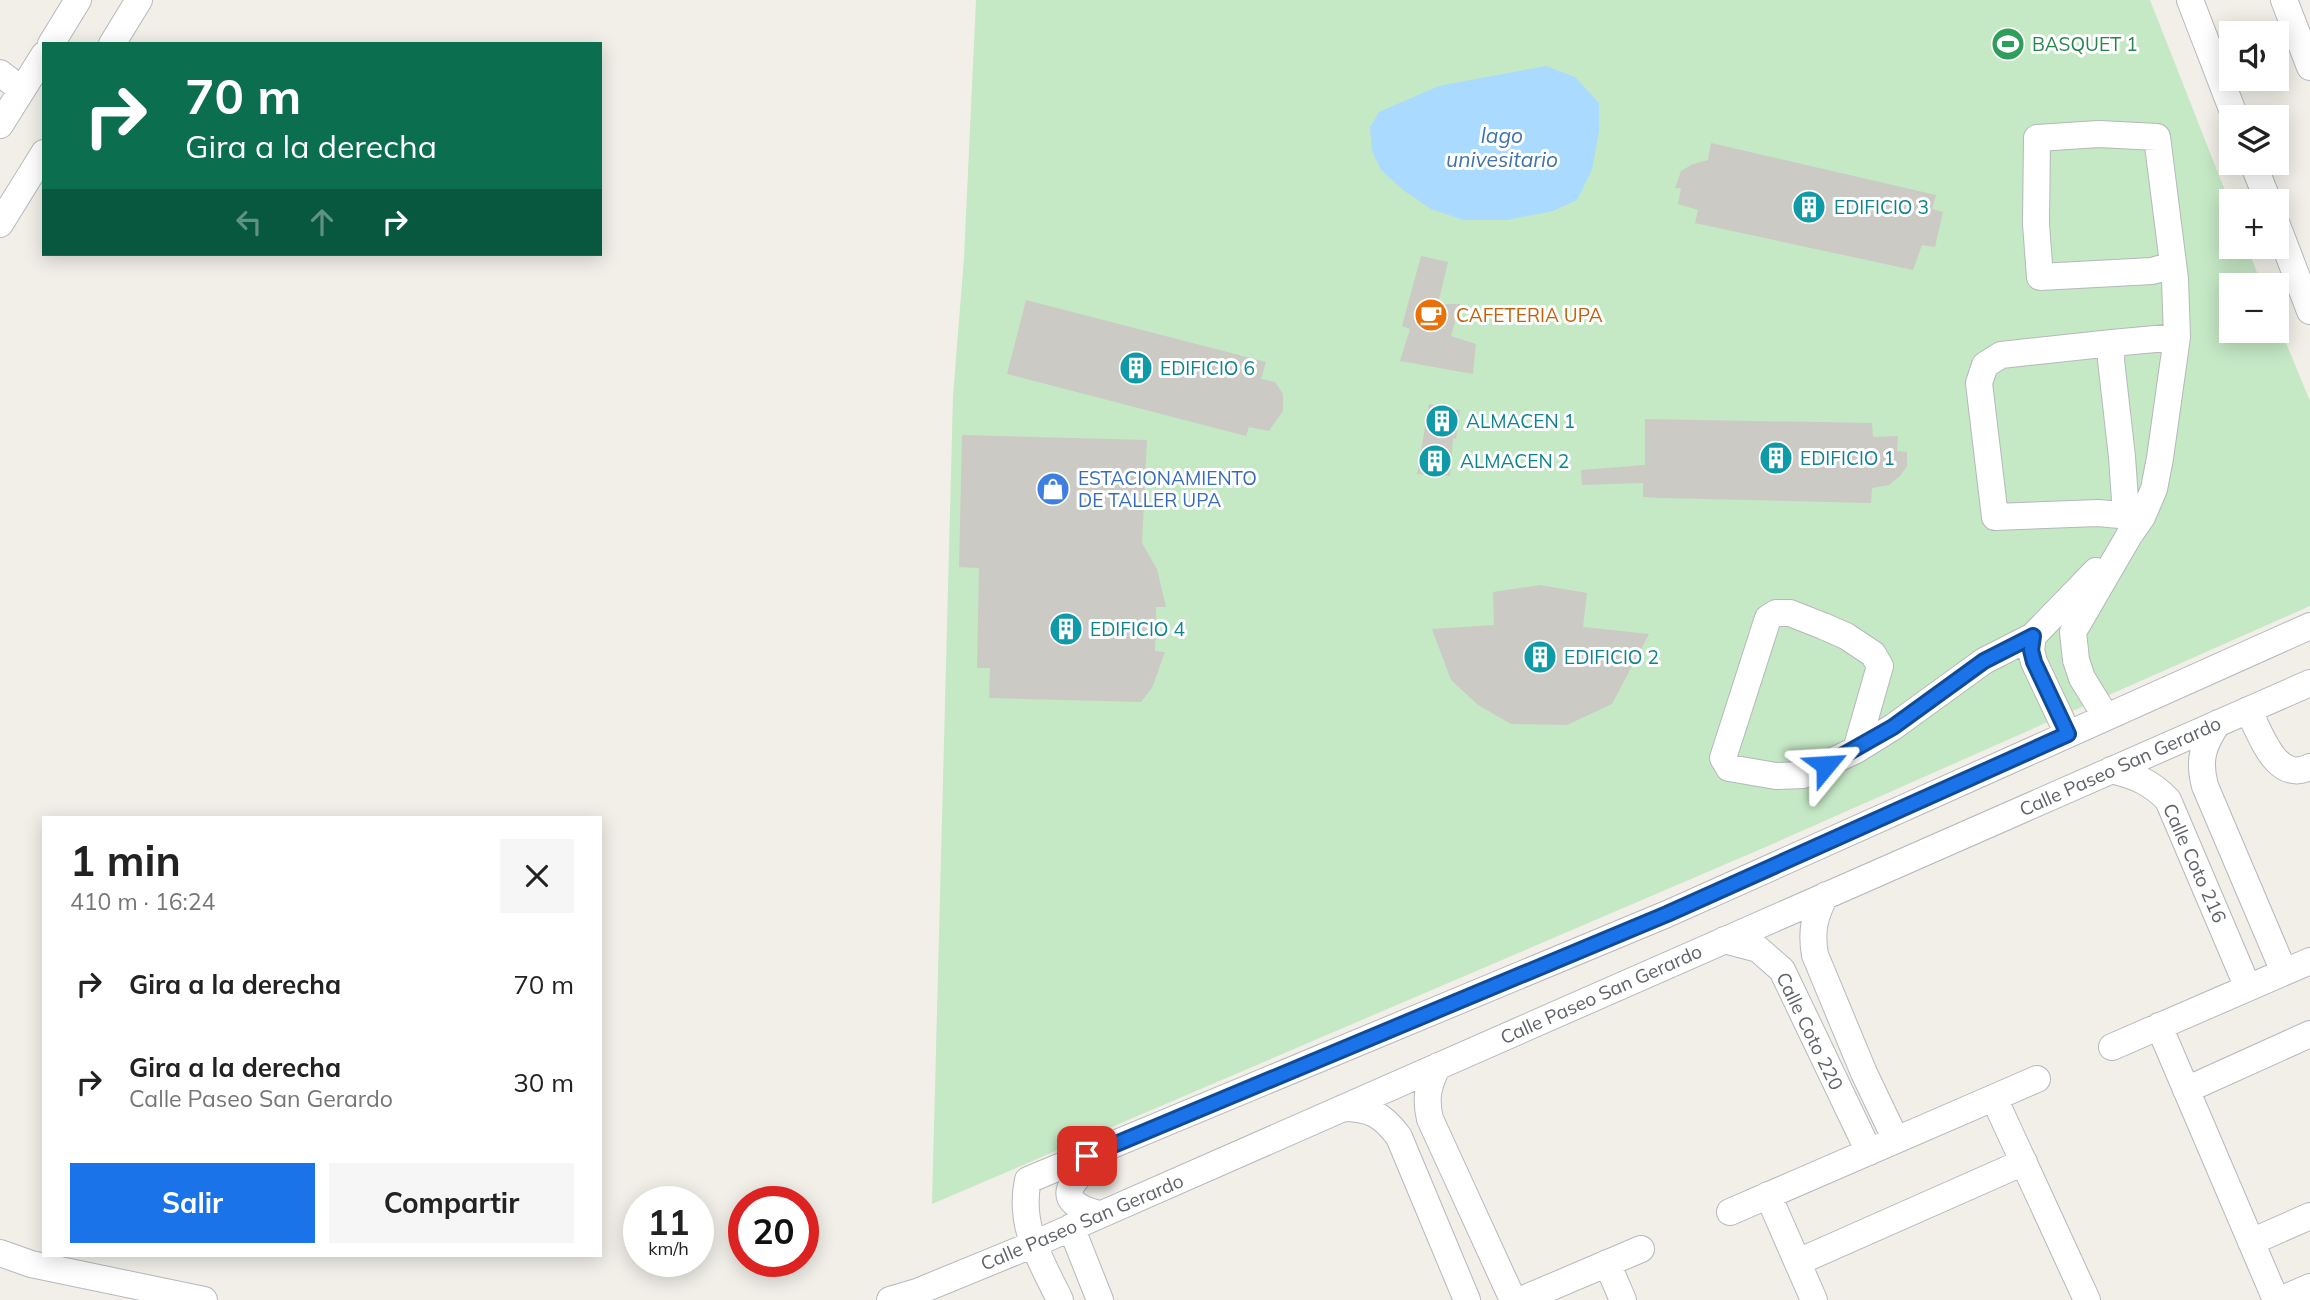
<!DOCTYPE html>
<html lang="es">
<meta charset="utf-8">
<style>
body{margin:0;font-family:Mulish,sans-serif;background:#f6f6f6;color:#222;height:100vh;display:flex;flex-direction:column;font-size:26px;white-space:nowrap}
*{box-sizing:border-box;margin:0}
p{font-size:23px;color:#767676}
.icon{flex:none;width:38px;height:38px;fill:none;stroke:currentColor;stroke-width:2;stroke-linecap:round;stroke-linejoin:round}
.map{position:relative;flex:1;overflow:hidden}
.panel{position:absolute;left:42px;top:816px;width:560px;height:441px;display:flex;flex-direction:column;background:#fff;border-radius:0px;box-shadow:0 4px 18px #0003}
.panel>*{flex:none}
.hud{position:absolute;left:42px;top:42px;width:560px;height:214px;border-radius:0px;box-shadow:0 4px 18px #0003;background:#0b6e4f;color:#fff;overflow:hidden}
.buttons{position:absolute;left:2219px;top:21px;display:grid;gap:14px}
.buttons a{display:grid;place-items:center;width:70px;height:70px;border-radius:0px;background:#fff;box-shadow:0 4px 18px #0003;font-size:35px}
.speed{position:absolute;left:623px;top:1186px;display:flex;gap:14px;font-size:35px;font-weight:700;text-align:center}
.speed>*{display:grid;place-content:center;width:91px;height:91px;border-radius:50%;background:#fff;box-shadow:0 4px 18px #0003;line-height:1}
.speed small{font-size:18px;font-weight:400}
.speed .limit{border:10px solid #d22;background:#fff;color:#111}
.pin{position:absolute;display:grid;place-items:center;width:60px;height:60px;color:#fff;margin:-30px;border-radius:14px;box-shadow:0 4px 10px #0006}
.me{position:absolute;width:77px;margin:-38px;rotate:63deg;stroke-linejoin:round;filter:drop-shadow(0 0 5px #0008)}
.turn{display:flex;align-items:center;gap:24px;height:147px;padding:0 28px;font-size:32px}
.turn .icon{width:91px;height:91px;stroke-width:2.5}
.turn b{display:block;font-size:49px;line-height:60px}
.lanes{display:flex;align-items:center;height:66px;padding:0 28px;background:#0003;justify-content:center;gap:35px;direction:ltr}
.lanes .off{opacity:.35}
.round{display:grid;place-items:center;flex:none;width:74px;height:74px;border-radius:0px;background:#f6f6f6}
.summary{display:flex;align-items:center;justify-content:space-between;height:119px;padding:0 28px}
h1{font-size:42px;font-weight:700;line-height:52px}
.cta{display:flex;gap:14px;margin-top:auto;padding:14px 28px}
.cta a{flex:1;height:80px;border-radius:0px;background:#1a73e8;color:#fff;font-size:28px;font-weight:700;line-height:80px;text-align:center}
.cta a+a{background:#f6f6f6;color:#222}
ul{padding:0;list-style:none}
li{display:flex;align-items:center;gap:21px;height:98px;padding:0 28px}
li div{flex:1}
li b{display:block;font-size:26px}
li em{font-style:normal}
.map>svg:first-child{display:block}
</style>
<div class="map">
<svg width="2310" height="1300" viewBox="0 0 2310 1300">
<rect width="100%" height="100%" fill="#f1efe8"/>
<path fill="#c5e8c5" d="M 976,0 L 2150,0 L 2231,206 L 2231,247 L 2247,247 L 2262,285 L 2231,285 L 2231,331 L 2277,331 L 2277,321 L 2310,401 L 2310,606 L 1768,846 L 932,1204 L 953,396 L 964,258 Z"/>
<path fill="#aadaff" d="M 1546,66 L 1575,77 L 1599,103 L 1599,131 L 1592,170 L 1577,200 L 1553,211 L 1507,220 L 1463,220 L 1431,209 L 1403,190 L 1381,170 L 1372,151 L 1370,127 L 1379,112 L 1439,86 Z"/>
<path fill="#cccac5" d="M 1711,143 L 1936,195 L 1932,209 L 1943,212 L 1935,247 L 1922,245 L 1913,270 L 1695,223 L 1698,210 L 1678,204 L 1681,188 L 1675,188 L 1681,171 L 1693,164 L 1708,160 Z
M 1421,256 L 1448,262 L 1438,304 L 1460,304 L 1451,336 L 1476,344 L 1473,374 L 1400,361 L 1410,329 L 1402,326 Z
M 1026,300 L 1266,362 L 1261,379 L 1275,382 L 1283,394 L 1283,411 L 1269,431 L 1249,427 L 1246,436 L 1007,374 Z
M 1429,404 L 1460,410 L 1456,439 L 1453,438 L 1450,476 L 1417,474 Z
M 1645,419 L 1872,423 L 1873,437 L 1898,436 L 1897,451 L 1907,452 L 1907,466 L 1900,476 L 1889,485 L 1872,488 L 1871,503 L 1662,498 L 1643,497 L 1643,483 L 1582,485 L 1581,470 L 1645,465 Z
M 962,435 L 1147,440 L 1142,543 L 1157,569 L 1166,607 L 1156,607 L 1155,651 L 1165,652 L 1152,688 L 1141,702 L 989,698 L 990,668 L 977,668 L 979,568 L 959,567 Z
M 1540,585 L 1587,593 L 1583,627 L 1649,634 L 1612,704 L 1567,725 L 1511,724 L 1478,705 L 1451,680 L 1432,629 L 1494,625 L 1493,592 Z"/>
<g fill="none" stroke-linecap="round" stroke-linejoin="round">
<defs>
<path id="minor" d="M 2190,0 L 2235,117
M 2284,0 L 2310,67
M 51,44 L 78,0
M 112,44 L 139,0
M 0,73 L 22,90
M 0,125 L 44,55
M 2253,163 L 2268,201
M 0,224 L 44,153
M 2277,225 L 2310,311
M 2112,343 L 2177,337
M 2126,514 L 2122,457 L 2111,360 L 2112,343 L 2001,355 L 1985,365 L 1979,383 L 1995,517 L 2098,513 L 2142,517
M 2033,636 L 2031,650 L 2034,662 L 2068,734
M 2248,710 C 2261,733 2275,784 2310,767
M 2106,717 L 2082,678 L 2076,660 L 2073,632 L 2130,534 L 2142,517 L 2154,489 L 2160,458 L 2177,337 L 2175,279 L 2157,137 L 2099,134 L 2037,138 L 2036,224 L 2040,277 L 2152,271 L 2173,265
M 2218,723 C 2203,744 2198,760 2205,786 L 2284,972
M 1856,750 L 1880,666 L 1873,654 L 1846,636 L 1823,626 L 1790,613 L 1776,613 L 1768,618 L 1723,758 L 1729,768 L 1776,776 L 1803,775 L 1856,750 L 1893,727 L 1984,661 L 2033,636 L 2096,571
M 2111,770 C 2135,776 2151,782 2168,800 L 2248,988
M 1826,895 C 1814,915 1811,932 1815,955 L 1864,1073 L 1896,1140
M 1724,940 L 1758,949 L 1782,970 L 1869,1152
M 2159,1026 L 2276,1300
M 2112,1047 L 2310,961
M 1438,1066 C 1428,1085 1425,1098 1430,1119 L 1513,1300
M 2186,1090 L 2310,1034
M 1994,1098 L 2087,1300
M 1343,1108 C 1370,1108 1383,1115 1399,1137 L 1467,1300
M 1768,1195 L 1814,1300
M 1730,1212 L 2037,1079
M 1099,1214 C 1048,1200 1073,1181 1099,1156
M 1071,1227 L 1100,1300
M 2251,1242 L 2310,1216
M 0,1253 L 31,1264 L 204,1300
M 1798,1262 L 2024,1162
M 1607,1263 L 1623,1300
M 890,1300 L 917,1292 L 1034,1244 L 2310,683
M 1060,1300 C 1041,1260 1018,1227 1028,1180 L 1667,914 L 2310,626
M 1521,1300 L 1641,1249
M 2280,1300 L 2310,1287"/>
</defs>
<use href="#minor" stroke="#b5b8bc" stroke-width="28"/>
<use href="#minor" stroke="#fff" stroke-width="26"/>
</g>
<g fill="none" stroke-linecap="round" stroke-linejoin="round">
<defs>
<path id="route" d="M 1087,1156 L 1667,914 L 2068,734 L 2034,662 L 2031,650 L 2033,636 L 1984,661 L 1893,727 L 1826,765"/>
</defs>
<use href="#route" stroke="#114b97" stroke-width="18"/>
<use href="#route" stroke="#1a73e8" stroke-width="12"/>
</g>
<defs>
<symbol id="stadium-disc" viewBox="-11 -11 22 22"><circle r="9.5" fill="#2e9e5b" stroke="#fff"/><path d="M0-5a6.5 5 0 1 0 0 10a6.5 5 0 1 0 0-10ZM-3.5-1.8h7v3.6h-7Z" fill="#fff"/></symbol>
<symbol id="building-disc" viewBox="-11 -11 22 22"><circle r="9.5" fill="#0f9aa8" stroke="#fff"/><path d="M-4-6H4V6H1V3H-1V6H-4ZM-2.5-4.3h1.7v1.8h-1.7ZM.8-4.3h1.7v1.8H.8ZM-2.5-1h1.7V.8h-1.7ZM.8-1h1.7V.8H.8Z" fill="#fff"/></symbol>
<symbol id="cafe-disc" viewBox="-11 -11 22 22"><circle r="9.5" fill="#e8710a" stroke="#fff"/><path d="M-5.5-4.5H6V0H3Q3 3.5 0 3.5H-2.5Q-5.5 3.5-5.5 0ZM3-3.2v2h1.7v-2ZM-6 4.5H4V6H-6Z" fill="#fff"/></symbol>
<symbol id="shop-disc" viewBox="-11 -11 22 22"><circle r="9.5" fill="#3f7fe0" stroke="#fff"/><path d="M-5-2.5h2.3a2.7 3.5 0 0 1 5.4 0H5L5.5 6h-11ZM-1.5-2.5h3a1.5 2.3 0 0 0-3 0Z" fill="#fff"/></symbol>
</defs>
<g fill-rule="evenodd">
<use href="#stadium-disc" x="1989" y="25" width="38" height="38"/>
<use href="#building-disc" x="1790" y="188" width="38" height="38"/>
<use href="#cafe-disc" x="1412" y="296" width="38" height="38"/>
<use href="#building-disc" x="1117" y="349" width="38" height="38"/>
<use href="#building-disc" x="1423" y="402" width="38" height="38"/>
<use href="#building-disc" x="1757" y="439" width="38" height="38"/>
<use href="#building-disc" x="1416" y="442" width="38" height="38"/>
<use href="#shop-disc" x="1034" y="470" width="38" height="38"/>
<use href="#building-disc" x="1047" y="610" width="38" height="38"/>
<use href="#building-disc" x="1521" y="638" width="38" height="38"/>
</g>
<g text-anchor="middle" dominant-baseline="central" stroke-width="6" stroke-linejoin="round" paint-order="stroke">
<g font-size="19" fill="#27864d" stroke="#fff" text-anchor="start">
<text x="2032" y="44">BASQUET 1</text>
</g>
<g font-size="19" fill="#0d838f" stroke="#fff" text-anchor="start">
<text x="1834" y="207">EDIFICIO 3</text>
<text x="1160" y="368">EDIFICIO 6</text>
<text x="1466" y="421">ALMACEN 1</text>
<text x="1800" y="458">EDIFICIO 1</text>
<text x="1460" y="461">ALMACEN 2</text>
<text x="1090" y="629">EDIFICIO 4</text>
<text x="1564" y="657">EDIFICIO 2</text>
</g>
<g font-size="19" fill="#c56008" stroke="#fff" text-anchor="start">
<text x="1456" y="315">CAFETERIA UPA</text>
</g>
<g font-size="19" fill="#366cbe" stroke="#fff" text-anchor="start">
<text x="1078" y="478">ESTACIONAMIENTO<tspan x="1078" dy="22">DE TALLER UPA</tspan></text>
</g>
<g font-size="19" fill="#5f6368" stroke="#fff">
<text transform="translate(2120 766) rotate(-24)">Calle Paseo San Gerardo</text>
<text transform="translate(2195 863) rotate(66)">Calle Coto 216</text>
<text transform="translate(1601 994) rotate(-24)">Calle Paseo San Gerardo</text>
<text transform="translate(1810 1031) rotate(64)">Calle Coto 220</text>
<text transform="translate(1082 1222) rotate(-23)">Calle Paseo San Gerardo</text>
</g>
<g font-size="21" font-style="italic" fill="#4174aa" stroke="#fff">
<text x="1502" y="135">lago<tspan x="1502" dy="24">univesitario</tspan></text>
</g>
</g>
</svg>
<div class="buttons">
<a><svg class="icon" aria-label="sound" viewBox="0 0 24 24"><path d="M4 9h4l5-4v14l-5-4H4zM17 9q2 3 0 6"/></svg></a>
<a><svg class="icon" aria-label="layers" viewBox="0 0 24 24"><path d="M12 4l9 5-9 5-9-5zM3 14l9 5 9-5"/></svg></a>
<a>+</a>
<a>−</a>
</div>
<div class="speed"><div>11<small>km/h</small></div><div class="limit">20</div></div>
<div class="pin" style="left:1087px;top:1156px;background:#d93025"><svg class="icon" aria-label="arrive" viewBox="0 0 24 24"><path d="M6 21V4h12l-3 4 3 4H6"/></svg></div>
<svg class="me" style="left:1826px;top:765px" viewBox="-20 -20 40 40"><path d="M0-17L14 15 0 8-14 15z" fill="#1a73e8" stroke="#fff" stroke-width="4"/></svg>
<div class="hud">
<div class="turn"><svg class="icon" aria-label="right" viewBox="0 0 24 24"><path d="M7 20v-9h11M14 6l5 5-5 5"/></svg><div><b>70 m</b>Gira a la derecha</div></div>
<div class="lanes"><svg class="icon off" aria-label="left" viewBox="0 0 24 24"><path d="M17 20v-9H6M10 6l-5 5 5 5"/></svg><svg class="icon off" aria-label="ahead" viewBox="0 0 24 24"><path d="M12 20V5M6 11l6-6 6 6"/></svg><svg class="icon" aria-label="right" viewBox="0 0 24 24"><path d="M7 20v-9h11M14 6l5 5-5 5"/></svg></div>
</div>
<section class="panel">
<div class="summary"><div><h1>1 min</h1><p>410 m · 16:24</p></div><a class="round"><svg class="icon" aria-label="close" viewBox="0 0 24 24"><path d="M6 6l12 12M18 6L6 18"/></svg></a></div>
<ul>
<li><svg class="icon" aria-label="right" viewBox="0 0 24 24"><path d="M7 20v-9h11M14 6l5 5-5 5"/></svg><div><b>Gira a la derecha</b></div><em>70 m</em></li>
<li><svg class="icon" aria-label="right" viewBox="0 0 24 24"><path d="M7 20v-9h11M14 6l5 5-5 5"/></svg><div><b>Gira a la derecha</b><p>Calle Paseo San Gerardo</p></div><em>30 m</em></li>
</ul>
<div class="cta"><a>Salir</a><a>Compartir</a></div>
</section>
</div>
